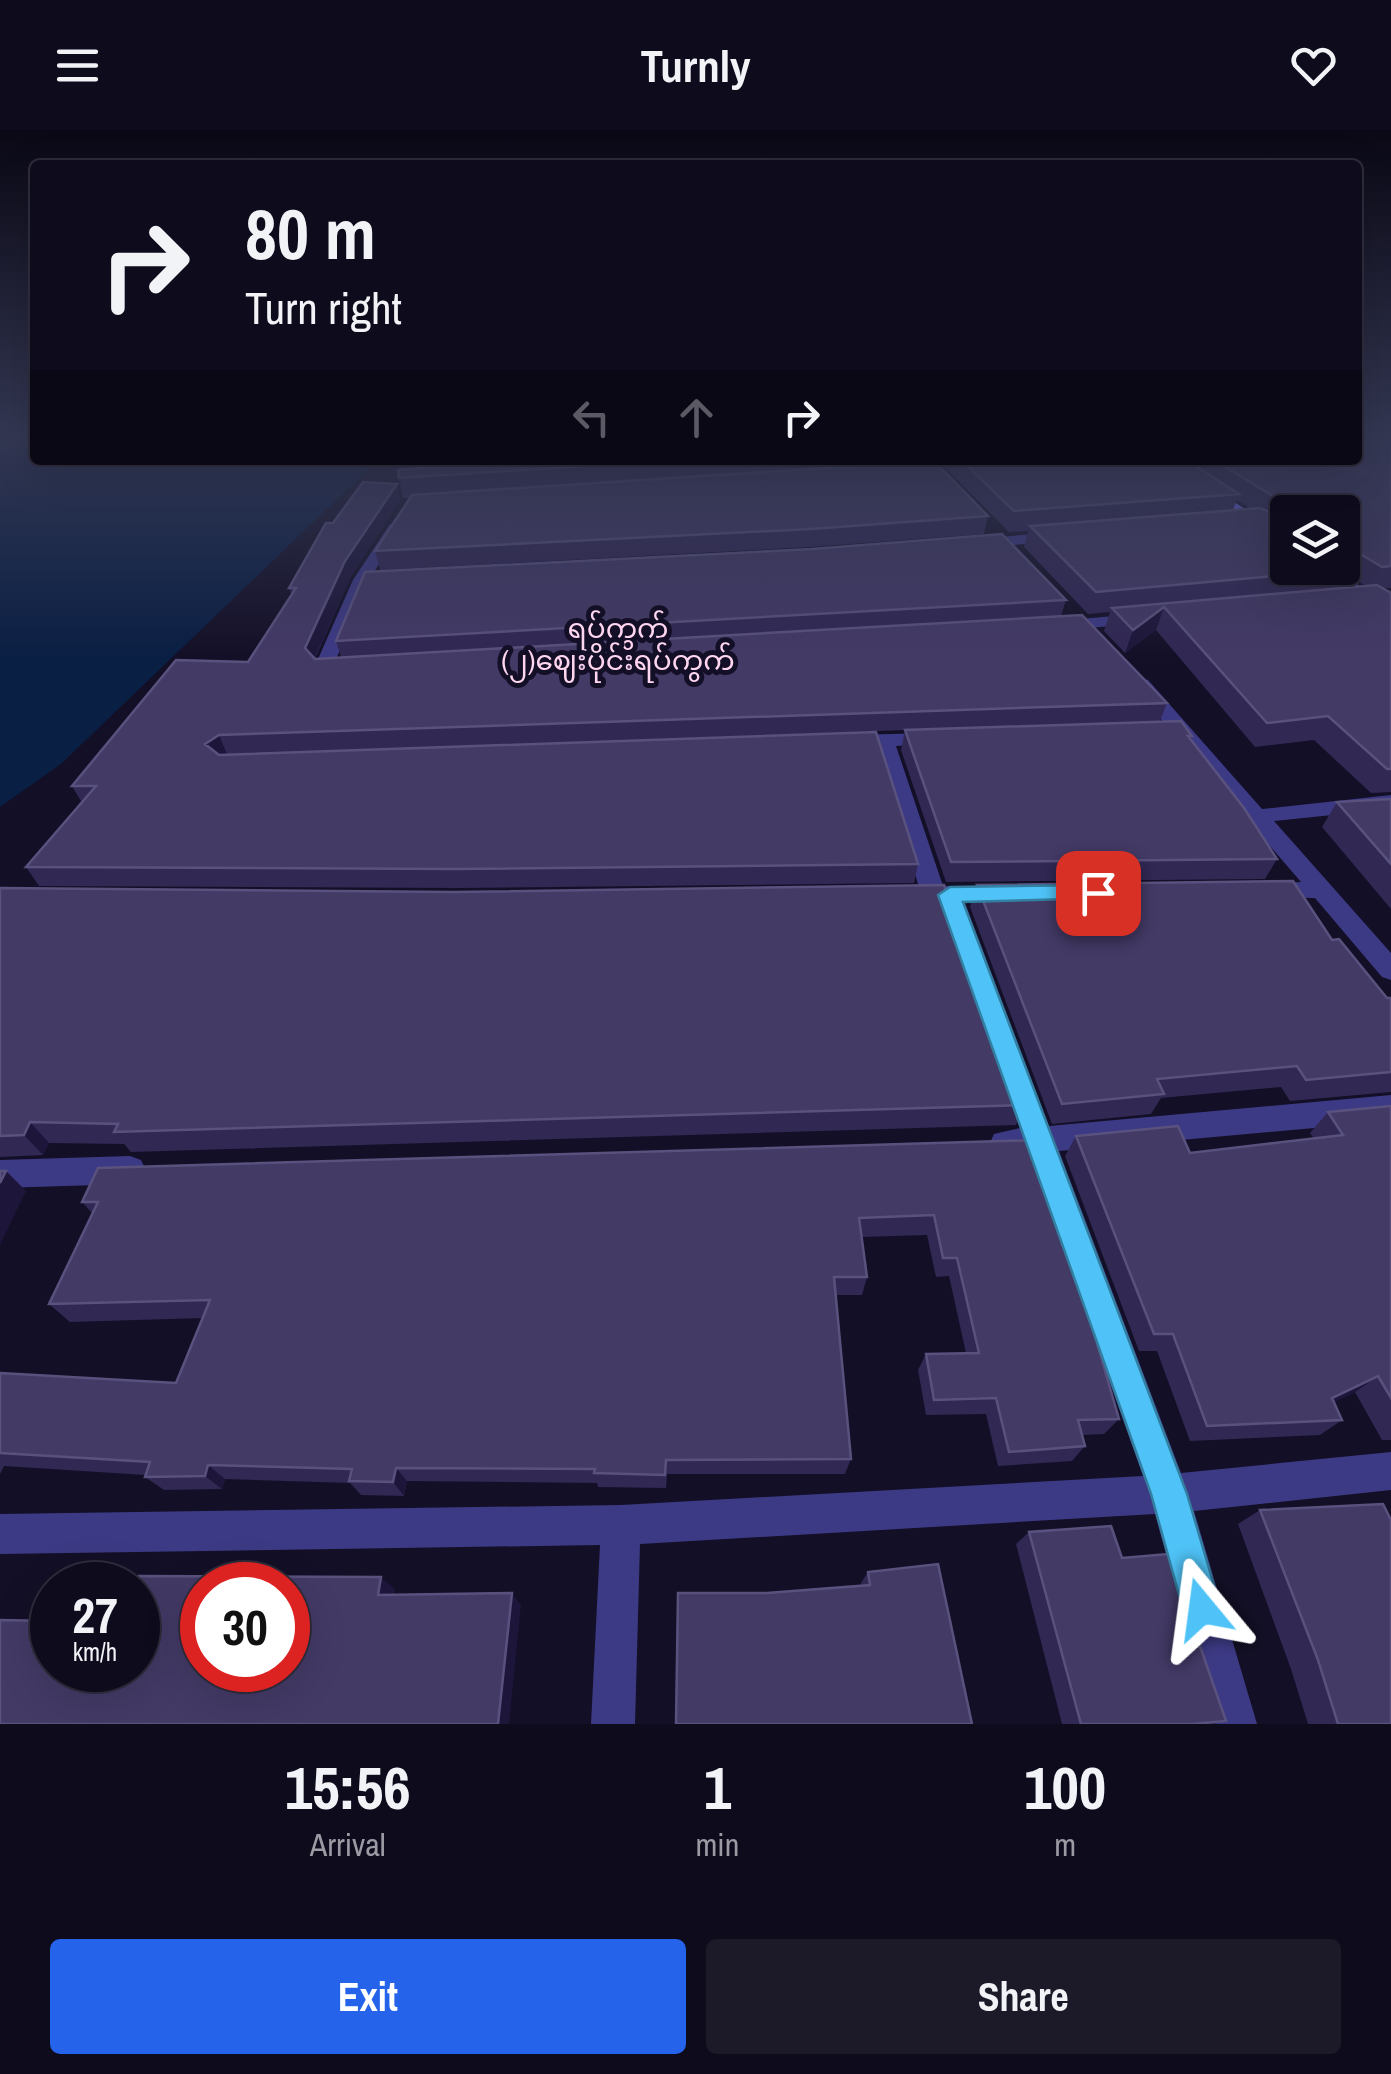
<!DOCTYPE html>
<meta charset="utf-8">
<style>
body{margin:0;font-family:"Archivo Narrow","Noto Sans Myanmar",sans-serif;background:#1c1929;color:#f1f3f6;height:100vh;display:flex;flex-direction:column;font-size:38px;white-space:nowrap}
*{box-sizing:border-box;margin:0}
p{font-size:32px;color:#9b9ba3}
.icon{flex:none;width:55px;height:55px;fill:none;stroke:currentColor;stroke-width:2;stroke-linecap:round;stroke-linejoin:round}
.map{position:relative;height:1594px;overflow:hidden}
.drawer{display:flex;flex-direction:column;background:#0e0b1c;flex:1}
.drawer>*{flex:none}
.guide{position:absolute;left:30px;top:30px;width:1332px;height:305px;border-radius:10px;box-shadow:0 10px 40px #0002,0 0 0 2px #2e2b3b;background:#0e0b1c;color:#f1f3f6;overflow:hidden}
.fabs{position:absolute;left:1270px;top:365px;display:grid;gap:20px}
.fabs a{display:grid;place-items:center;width:90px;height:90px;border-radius:10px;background:#0e0b1c;box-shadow:0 10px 40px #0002,0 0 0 2px #2e2b3b;font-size:50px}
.speed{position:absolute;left:30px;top:1432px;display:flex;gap:20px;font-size:50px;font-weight:700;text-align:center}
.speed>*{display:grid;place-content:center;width:130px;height:130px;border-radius:50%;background:#0e0b1c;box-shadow:0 10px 40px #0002,0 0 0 2px #2e2b3b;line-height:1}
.speed small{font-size:25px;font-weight:400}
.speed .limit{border:15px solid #d22;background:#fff;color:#111}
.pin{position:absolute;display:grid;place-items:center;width:85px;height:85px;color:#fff;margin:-42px;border-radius:20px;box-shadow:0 5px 15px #0006}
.me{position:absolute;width:110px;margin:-55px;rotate:344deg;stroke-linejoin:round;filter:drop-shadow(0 0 8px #0008)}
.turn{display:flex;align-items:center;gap:35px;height:210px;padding:0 50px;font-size:45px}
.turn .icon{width:130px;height:130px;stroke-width:2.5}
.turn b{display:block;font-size:70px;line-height:85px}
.lanes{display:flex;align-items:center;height:95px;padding:0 50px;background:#0003;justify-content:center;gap:50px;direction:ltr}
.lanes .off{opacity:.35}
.eta{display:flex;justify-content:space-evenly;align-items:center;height:170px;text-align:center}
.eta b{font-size:60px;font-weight:700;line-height:70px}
.action{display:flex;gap:20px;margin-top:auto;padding:20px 50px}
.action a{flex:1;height:115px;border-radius:10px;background:#2563eb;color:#fff;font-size:40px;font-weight:700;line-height:115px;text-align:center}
.action a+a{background:#1c1929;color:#f1f3f6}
header{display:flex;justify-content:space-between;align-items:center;height:130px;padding:0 50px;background:#0e0b1c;font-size:45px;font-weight:700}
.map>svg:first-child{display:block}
</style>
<header><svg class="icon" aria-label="menu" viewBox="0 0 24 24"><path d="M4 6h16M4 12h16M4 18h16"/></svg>Turnly<svg class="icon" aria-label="heart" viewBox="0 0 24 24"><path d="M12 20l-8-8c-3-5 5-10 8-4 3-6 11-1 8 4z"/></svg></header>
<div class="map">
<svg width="1391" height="1594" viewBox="0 0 1391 1594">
<rect width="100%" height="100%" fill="#130f26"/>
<path fill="#0a1f44" d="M 0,306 L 35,306 L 35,330 L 378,330 L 61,634 L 0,677 Z"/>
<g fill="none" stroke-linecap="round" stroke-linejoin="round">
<path fill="#3d3a85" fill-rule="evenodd" d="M 390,394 L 402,397 L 369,450 L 335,532 L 351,533 L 353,537 L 344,543 L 316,542 L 314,538 L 353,450 Z
M 1059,402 L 1067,407 L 1064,410 L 975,419 L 967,414 L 975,409 Z
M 1137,484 L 1146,489 L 1143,493 L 1057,501 L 1048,496 L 1057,491 Z
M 1141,548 L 1148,550 L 1262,679 L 1391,665 L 1391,679 L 1274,691 L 1391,823 L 1391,850 L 1382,847 L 1315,768 L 1258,767 L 1255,761 L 1258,755 L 1301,752 L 1134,558 L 1134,550 Z
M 934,603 L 941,605 L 941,613 L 896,616 L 943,756 L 1007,756 L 1019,764 L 1007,772 L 965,773 L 1049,996 L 1391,965 L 1391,991 L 1059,1021 L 1181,1343 L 1391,1322 L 1391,1360 L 1194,1381 L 1257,1594 L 1213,1594 L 1155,1384 L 640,1414 L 635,1594 L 591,1594 L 600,1415 L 0,1424 L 0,1384 L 621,1375 L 1143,1346 L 1029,1024 L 1005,1026 L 994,1022 L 990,1013 L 994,1004 L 1020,998 L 941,773 L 917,773 L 905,765 L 908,759 L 919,757 L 876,616 L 849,617 L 839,611 L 849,605 Z
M 130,1026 L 141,1030 L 146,1040 L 141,1050 L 130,1054 L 0,1058 L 0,1030 Z"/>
<path fill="#6f6bff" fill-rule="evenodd" d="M 1154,330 L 1170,330 L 1288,407 L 1288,418 Z
M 1314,438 L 1332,438 L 1391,477 L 1391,490 Z"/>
</g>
<path fill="#312854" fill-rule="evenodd" d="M 1391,306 L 1391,458 L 1383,458 L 1391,463 L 1391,662 L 1371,663 L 1314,610 L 1255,617 L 1156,500 L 1125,523 L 1104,501 L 1110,482 L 1088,484 L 1024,417 L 1028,401 L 1009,402 L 938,330 L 1358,330 ZM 1237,370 L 1251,379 L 1233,380 ZM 1288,382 L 1342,382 L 1342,438 L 1288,438 ZM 1350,446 L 1366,456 L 1344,458 Z
M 464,330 L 919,330 L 919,332 L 988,386 L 984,404 L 810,417 L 380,440 L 375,421 L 410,368 L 403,368 L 399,348 L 465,334 Z
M 397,354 L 400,370 L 350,448 L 315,529 L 341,527 L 336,511 L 1066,470 L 1061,486 L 1167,573 L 1160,591 L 1192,606 L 1191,610 L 1277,729 L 1265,749 L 946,752 L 901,620 L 905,600 L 226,625 L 918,734 L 914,753 L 459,758 L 39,756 L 26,737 L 82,673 L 72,656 L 248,532 L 292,465 L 289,458 L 333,393 Z
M 1391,669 L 1391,779 L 1322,697 L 1337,672 Z
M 977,755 L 1332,810 L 1387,868 L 1391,868 L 1391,962 L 1290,971 L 1281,957 L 1161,968 L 1151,984 L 1052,994 L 970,777 Z
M 0,758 L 1025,975 L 1016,995 L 131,1022 L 124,1014 L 49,1013 L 43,1025 L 0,1027 Z
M 1391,976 L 1391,1310 L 1382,1310 L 1355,1262 L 1334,1272 L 1342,1290 L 1320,1305 L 1190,1311 L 1157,1221 L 1139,1221 L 1065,1026 L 1076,1006 L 1190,1023 L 1314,1009 L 1310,1003 L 1328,982 Z
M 1037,1010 L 1109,1206 L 1098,1219 L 1119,1289 L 1104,1304 L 1082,1305 L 1085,1316 L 1072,1331 L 998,1336 L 986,1284 L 926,1285 L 918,1240 L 926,1224 L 966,1223 L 949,1146 L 936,1147 L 927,1105 L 862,1107 L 867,1147 L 862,1165 L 835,1165 L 851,1329 L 845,1344 L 667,1344 L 666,1358 L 598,1357 L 597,1353 L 407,1351 L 404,1366 L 361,1365 L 350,1353 L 225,1349 L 222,1359 L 164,1360 L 145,1347 L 145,1345 L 4,1336 L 0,1344 L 0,1243 L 176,1253 L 203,1188 L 70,1192 L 49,1174 L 92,1083 L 82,1072 Z
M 1260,1380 L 1391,1594 L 1308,1594 L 1291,1539 L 1238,1394 Z
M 1029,1402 L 1122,1428 L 1226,1591 L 1215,1594 L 1062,1594 L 1016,1414 Z
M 868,1442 L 972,1594 L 767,1463 L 862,1456 L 861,1453 Z"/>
<path fill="#1d163a" d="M 397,354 L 400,370 L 350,448 L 311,536 L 305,518 L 345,431 Z
M 1164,477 L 1156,500 L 1125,523 L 1133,500 Z
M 219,605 L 227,624 L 213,633 L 205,614 Z
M 30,992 L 49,1013 L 43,1025 L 24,1005 Z
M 6,1041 L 26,1061 L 0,1115 L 0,1053 Z
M 1378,1246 L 1355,1262 L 1311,1284 L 1332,1268 Z
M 208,1335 L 225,1349 L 222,1359 L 205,1346 Z
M 396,1338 L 407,1351 L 404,1366 L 393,1352 Z
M 381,1447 L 395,1459 L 392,1477 L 378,1465 Z
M 512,1463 L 521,1475 L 509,1594 L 498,1594 Z"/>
<path fill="#433a66" stroke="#5a527e" stroke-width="2.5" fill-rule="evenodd" d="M 1358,306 L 1391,306 L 1391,436 L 1382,437 L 1342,413 L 1342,382 L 1299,382 L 1214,330 L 1358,330 Z
M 464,330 L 676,330 L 399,348 L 398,340 L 465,334 Z
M 961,330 L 1186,330 L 1239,364 L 1014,381 Z
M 934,331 L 988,386 L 811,399 L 375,421 L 412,365 Z
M 363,352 L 397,354 L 345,431 L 305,518 L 315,529 L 1082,485 L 1167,573 L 219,605 L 205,614 L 219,625 L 876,602 L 918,734 L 454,739 L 26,737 L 96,656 L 72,656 L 176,530 L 248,532 L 296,458 L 289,458 L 326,393 L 333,393 Z
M 1261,378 L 1288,392 L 1288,438 L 1342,438 L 1342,432 L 1354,439 L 1096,462 L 1030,396 Z
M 1002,404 L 1066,470 L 336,511 L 365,442 L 812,419 Z
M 1377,455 L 1391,463 L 1391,639 L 1387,639 L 1328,586 L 1267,593 L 1164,477 L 1133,500 L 1112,478 Z
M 1181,591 L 1192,606 L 1188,606 L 1244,678 L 1277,729 L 951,732 L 905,600 Z
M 1391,669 L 1391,734 L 1337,672 Z
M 1293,751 L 1332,810 L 1339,809 L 1387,868 L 1391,868 L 1391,942 L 1306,950 L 1297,936 L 1157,949 L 1164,964 L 1062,974 L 977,755 Z
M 944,755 L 1025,975 L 114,1002 L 118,994 L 30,992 L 24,1005 L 0,1006 L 0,758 L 454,762 Z
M 1391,976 L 1391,1268 L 1378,1246 L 1332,1268 L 1342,1290 L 1207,1296 L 1173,1204 L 1154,1204 L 1076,1006 L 1178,996 L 1190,1023 L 1343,1005 L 1328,982 Z
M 1037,1010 L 1109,1206 L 1095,1206 L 1119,1289 L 1078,1290 L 1085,1316 L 1009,1322 L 996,1268 L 934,1270 L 926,1224 L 979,1223 L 957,1128 L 943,1128 L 934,1085 L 859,1088 L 867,1147 L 834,1147 L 851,1329 L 666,1330 L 665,1345 L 594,1343 L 595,1339 L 396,1338 L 393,1352 L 349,1351 L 352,1339 L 208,1335 L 205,1346 L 145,1347 L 150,1332 L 0,1323 L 0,1243 L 176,1253 L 210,1170 L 49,1174 L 98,1072 L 82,1072 L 98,1038 Z
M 0,1041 L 6,1041 L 0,1053 Z
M 1383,1374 L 1391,1390 L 1391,1594 L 1338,1594 L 1318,1530 L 1260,1380 Z
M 1111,1396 L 1122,1428 L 1168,1424 L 1226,1591 L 1193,1594 L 1081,1594 L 1029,1402 Z
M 938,1434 L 972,1594 L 676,1594 L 678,1463 L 767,1463 L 870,1455 L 868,1442 Z
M 139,1446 L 381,1447 L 378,1465 L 512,1463 L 498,1594 L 0,1594 L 0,1490 L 52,1491 L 52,1540 L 138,1540 L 138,1455 L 136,1455 ZM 202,1455 L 288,1455 L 288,1540 L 202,1540 Z"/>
<linearGradient id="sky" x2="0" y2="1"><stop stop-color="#0a0815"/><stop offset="0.58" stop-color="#333752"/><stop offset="1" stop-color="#333752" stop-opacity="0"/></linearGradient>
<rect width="1391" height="529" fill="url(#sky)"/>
<path fill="#4fc3f7" stroke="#337fa1" stroke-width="2.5" d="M 1098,755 L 1106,758 L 1109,763 L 1106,768 L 963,772 L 1187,1364 L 1221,1479 L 1215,1492 L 1202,1498 L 1188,1492 L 1183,1479 L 1151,1364 L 938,765 L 950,757 Z"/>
<g text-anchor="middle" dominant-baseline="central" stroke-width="10" stroke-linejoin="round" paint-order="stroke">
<g font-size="28" fill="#ffd6f0" stroke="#130f26">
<text x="618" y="498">ရပ်ကွက်<tspan x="618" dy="32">(၂)ဈေးပိုင်းရပ်ကွက်</tspan></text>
</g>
</g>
</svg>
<div class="fabs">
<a><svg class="icon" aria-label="layers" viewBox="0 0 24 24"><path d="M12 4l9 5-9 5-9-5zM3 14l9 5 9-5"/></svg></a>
</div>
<div class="speed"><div>27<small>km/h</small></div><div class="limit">30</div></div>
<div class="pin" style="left:1098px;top:763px;background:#d93025"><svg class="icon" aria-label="arrive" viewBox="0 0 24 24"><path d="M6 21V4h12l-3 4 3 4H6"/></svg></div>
<svg class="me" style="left:1202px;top:1479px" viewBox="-20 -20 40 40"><path d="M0-17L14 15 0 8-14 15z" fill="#4fc3f7" stroke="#fff" stroke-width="4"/></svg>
<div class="guide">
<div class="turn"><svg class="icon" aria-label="right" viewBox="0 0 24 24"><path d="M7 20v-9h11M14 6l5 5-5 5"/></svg><div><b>80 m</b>Turn right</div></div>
<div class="lanes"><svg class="icon off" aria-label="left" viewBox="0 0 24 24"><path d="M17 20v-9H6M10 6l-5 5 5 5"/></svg><svg class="icon off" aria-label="ahead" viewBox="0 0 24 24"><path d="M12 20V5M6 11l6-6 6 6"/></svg><svg class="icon" aria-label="right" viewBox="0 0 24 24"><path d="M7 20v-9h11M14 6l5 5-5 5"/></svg></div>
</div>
</div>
<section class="drawer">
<div class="eta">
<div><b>15:56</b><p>Arrival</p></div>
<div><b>1</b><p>min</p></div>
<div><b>100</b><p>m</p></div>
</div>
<div class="action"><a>Exit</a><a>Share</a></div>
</section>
